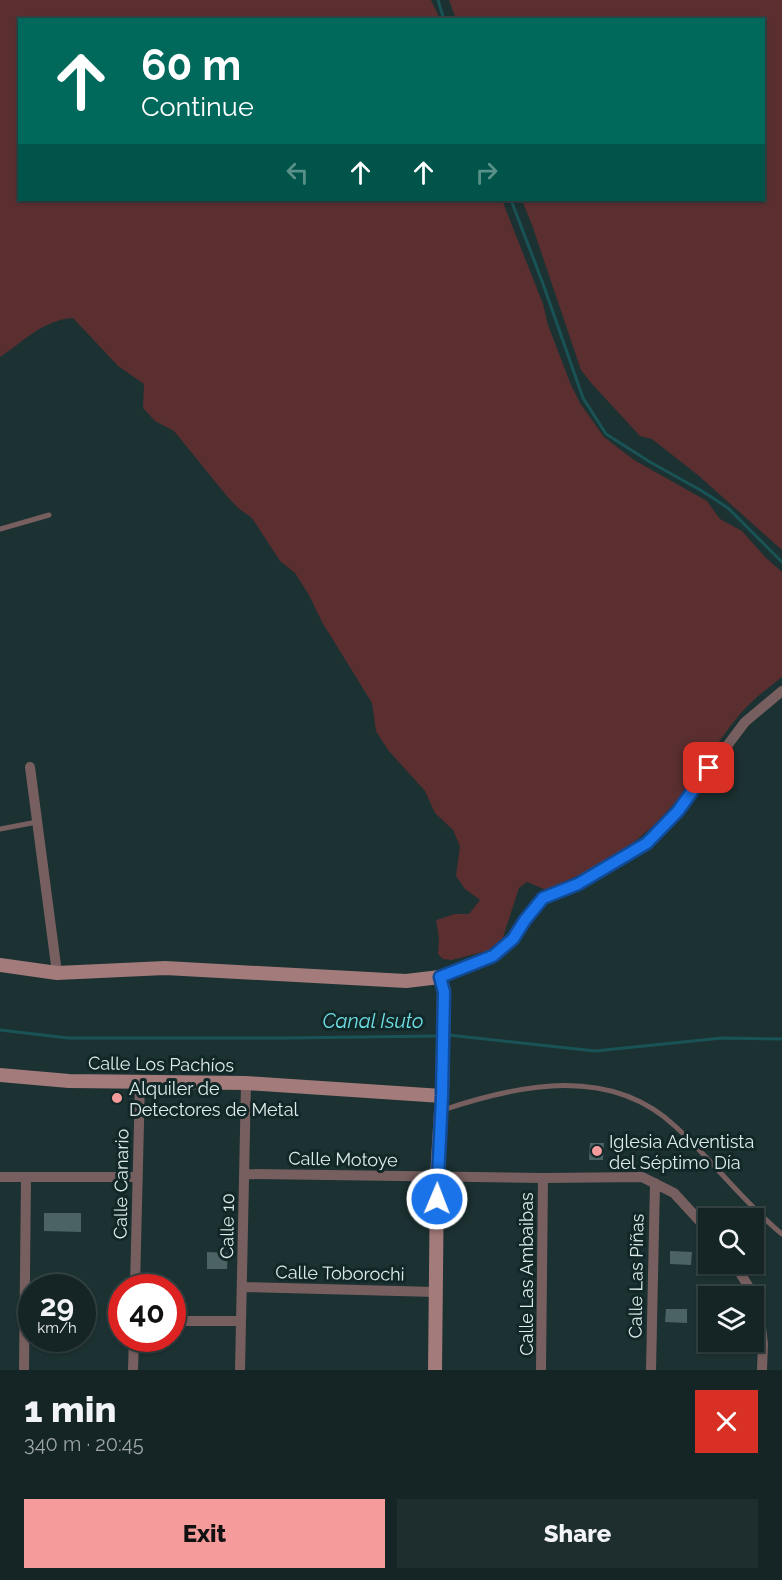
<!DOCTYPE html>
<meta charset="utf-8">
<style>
body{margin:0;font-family:Raleway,sans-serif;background:#1e2d2e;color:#f1f3f6;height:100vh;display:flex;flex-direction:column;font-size:22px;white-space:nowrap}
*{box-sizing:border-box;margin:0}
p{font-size:20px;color:#9da5a7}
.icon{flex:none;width:33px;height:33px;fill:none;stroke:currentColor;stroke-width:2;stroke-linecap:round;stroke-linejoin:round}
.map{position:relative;height:1370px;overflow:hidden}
.drawer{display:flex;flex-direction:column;background:#152526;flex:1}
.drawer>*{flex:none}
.hud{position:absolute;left:18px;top:18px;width:747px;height:183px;border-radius:0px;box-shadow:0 2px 4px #0004,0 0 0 2px #344243;background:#00695c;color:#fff;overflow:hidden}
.tools{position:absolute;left:698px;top:1208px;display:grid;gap:12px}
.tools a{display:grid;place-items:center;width:66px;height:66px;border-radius:0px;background:#152526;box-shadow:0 2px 4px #0004,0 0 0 2px #344243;font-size:30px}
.speed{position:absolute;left:18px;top:1274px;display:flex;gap:12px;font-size:30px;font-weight:700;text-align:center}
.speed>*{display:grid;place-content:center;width:78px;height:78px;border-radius:50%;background:#152526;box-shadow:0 2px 4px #0004,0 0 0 2px #344243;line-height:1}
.speed small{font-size:15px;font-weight:400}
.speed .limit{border:9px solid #d22;background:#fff;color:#111}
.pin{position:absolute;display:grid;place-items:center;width:51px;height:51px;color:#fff;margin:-26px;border-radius:12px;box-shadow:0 3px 9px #0006}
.me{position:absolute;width:66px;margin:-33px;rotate:1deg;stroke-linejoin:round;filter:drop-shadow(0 0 4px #0008)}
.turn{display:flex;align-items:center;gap:21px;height:126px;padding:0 24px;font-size:27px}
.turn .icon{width:78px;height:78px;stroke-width:2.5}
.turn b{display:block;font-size:42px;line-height:51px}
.lanes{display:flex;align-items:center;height:57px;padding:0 24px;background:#0003;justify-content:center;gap:30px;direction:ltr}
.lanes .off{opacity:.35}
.round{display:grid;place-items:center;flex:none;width:63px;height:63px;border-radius:0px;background:#1e2d2e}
.head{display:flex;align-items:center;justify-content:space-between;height:102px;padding:0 24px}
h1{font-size:36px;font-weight:800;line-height:45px}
.cta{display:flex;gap:12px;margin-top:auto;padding:12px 24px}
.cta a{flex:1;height:69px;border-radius:0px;background:#f59b9b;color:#111;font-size:24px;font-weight:800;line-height:69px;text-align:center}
.cta a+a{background:#1e2d2e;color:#f1f3f6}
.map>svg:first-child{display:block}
</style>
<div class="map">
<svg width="782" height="1370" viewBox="0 0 782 1370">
<rect width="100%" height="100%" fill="#1c3132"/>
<path fill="#5b2f30" d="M 0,0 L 431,0 L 440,19 L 20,20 L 20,200 L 502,200 L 543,304 L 548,325 L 571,385 L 580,403 L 604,437 L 634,460 L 707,501 L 720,519 L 742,531 L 766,558 L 782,572 L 782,677 C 768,688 752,700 740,714 C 711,749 689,791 656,823 C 621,856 589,871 546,890 L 527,882 L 519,888 L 503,937 L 490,950 L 452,960 L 443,959 L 438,954 L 439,938 L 436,920 L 455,914 L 469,914 L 480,900 L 465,889 L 456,876 L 460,846 L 453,830 L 435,813 L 425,791 L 388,750 L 376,731 L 372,703 L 322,622 L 309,595 L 295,573 L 280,561 L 252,518 L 238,508 L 226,495 L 174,431 L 155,421 L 143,408 L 144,384 L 118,366 L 73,318 C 43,320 24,341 0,357 Z
M 449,0 L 782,0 L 782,550 L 699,476 L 652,439 L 640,436 L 592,384 L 581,370 L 532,225 L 522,200 L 764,200 L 764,20 L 456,19 Z"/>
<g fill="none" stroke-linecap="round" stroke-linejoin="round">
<path stroke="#195355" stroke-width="3" d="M 438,0 L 444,20
M 511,200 L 542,281 L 583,398 L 606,434 L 650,462 L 702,491 L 728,508 L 782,562
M 0,1030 L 68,1038 L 286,1038 L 439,1036
M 448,1035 L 595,1051 L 722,1038 L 782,1039"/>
</g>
<path fill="#4c6364" d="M 590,1143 L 604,1143 L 603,1160 L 589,1160 Z
M 44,1213 L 81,1213 L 81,1232 L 44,1231 Z
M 670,1251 L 692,1252 L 691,1265 L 670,1264 Z
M 207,1252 L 228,1253 L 227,1269 L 207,1269 Z
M 666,1309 L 687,1309 L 687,1323 L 665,1322 Z"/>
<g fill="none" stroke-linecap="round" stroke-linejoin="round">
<path stroke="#785f5f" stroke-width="5" d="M 0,529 L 49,515
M 0,829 L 37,822
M 443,1110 C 520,1084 611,1065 676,1127 C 713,1161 743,1202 782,1234"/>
<path stroke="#785f5f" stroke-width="10" d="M 30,767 L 57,973
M 440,977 L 493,956 L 513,939 L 525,920 L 543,899 L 578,883 L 647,842 L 678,811 L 745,722 L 782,691
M 245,1174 L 543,1178 L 642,1177 L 674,1193 L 708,1230
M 0,1177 L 137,1177
M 734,1263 L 758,1302 L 763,1344 L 762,1370
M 135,1287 L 140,1082
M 242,1287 L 436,1292
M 172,1321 L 241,1321
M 24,1370 L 26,1178
M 133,1370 L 134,1338
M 240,1370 L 246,1083
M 541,1370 L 543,1178
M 651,1370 L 655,1183"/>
<path stroke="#a27b7a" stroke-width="14" d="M 0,965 L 57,973 L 165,968 L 406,981 L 440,977 L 444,991 L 442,1096 L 437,1176 L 435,1370
M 0,1075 L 69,1081 L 246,1083 L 442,1096"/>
</g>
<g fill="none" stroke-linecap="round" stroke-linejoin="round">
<defs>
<path id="route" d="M 437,1199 L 442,1096 L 444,992 L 440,977 L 493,956 L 513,939 L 525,920 L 543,898 L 578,884 L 647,843 L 678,811 L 709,768"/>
</defs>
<use href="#route" stroke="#114b97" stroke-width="15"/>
<use href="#route" stroke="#1a73e8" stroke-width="10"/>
</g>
<g fill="#f59b9b" stroke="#122728" stroke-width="2">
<circle cx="117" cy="1098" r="6"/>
<circle cx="597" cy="1151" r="6"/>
</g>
<g text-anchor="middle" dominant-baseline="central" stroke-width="6" stroke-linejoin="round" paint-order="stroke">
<g font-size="18" fill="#dfecec" stroke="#122728">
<text transform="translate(161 1064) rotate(1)">Calle Los Pachíos</text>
<text transform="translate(343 1159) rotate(1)">Calle Motoye</text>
<text transform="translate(121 1184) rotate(-89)">Calle Canario</text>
<text transform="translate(227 1226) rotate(-89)">Calle 10</text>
<text transform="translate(340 1273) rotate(1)">Calle Toborochi</text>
<text transform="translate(526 1274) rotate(-90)">Calle Las Ambaibas</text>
<text transform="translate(636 1276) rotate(-89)">Calle Las Piñas</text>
</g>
<g font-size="18" fill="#dfecec" stroke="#122728" text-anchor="start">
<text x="129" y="1088">Alquiler de<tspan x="129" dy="21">Detectores de Metal</tspan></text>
<text x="609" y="1141">Iglesia Adventista<tspan x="609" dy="21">del Séptimo Día</tspan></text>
</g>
<g font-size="20" font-style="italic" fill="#6fe0e5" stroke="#122728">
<text x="373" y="1021">Canal Isuto</text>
</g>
</g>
</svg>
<div class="tools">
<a><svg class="icon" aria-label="search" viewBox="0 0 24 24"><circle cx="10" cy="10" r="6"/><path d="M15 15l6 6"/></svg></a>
<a><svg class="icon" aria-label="layers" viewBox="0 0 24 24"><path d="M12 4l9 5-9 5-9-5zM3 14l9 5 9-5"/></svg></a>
</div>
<div class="speed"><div>29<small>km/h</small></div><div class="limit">40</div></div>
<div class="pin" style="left:709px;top:768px;background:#d93025"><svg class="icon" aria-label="arrive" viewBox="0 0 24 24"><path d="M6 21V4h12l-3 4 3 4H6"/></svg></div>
<svg class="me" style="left:437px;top:1199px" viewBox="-20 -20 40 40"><circle r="17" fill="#1a73e8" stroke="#fff" stroke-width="3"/><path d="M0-11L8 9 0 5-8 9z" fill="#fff"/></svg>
<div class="hud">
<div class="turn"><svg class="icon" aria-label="ahead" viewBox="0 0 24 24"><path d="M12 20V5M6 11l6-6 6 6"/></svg><div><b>60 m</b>Continue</div></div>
<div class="lanes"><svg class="icon off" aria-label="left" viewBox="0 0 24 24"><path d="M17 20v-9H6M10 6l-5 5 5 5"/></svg><svg class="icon" aria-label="ahead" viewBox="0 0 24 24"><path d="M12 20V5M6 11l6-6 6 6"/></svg><svg class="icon" aria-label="ahead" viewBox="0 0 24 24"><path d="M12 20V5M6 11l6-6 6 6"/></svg><svg class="icon off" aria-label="right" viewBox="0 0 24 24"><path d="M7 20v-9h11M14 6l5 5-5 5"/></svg></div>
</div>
</div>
<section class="drawer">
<div class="head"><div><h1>1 min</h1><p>340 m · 20:45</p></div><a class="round" style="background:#d93025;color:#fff"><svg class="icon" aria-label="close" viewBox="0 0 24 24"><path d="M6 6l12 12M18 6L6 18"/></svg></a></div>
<div class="cta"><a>Exit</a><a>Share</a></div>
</section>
